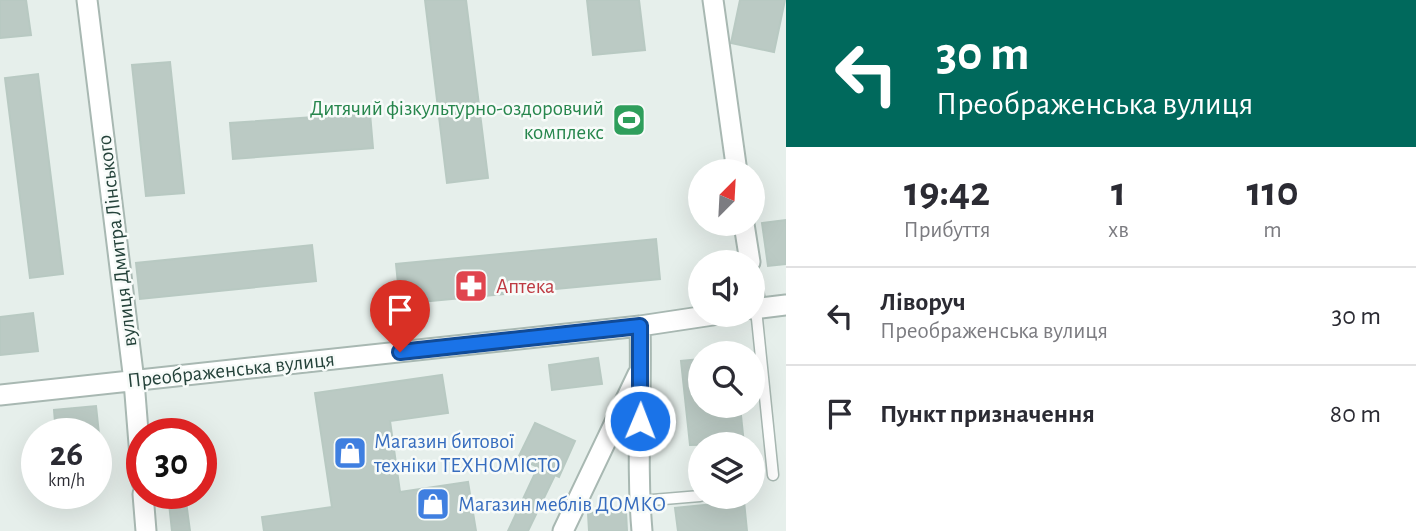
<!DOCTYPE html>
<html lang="uk">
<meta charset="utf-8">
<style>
body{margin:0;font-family:"Alegreya Sans",sans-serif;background:#f7f7f7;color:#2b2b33;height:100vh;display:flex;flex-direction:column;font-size:26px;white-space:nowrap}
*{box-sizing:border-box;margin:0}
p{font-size:23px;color:#7c7c81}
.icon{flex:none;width:38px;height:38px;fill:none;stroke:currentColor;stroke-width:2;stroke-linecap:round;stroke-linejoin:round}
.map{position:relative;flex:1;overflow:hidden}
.drawer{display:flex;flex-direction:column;background:#fff;width:630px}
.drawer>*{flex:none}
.banner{background:#00695c;color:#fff;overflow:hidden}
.needle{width:46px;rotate:24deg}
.tools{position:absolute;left:688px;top:159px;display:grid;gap:14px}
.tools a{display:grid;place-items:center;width:77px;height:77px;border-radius:50%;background:#fff;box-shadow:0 7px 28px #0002;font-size:35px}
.speed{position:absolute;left:21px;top:418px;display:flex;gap:14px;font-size:35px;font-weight:700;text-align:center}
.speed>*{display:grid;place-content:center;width:91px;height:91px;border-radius:50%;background:#fff;box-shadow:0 7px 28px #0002;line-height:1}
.speed small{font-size:18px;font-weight:400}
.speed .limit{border:10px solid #d22;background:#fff;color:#111}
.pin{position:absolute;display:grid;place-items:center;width:60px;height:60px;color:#fff;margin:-72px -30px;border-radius:50% 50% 50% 0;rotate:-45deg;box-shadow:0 0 7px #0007}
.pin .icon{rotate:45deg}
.me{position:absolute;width:77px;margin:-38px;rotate:1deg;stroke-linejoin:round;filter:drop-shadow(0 0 5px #0008)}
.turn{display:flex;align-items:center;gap:24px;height:147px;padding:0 35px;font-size:32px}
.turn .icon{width:91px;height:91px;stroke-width:2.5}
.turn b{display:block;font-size:49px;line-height:60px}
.eta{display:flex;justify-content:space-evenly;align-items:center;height:119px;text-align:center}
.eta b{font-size:42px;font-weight:700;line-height:49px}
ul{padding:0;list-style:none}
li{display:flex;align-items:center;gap:21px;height:98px;padding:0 35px;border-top:2px solid #e1e1e2}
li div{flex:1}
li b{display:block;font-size:26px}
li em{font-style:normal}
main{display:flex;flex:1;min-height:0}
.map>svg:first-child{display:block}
</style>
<main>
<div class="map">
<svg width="786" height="531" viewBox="0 0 786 531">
<rect width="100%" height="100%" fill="#e6efeb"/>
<path fill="#bbcac4" stroke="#b8c9c2" stroke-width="2" d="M 0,0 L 26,0 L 31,35 L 0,38 Z
M 425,0 L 466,0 L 488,178 L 447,183 Z
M 587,0 L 639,0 L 645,50 L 593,55 Z
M 740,0 L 785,0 L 774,52 L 731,43 Z
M 170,62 L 184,193 L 146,196 L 132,65 Z
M 38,74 L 63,274 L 30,278 L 5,78 Z
M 370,113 L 373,148 L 233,159 L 230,123 Z
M 786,220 L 786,264 L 768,266 L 762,223 Z
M 656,239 L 660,279 L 400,304 L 396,264 Z
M 312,245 L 316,281 L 140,299 L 136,263 Z
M 33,313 L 38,351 L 0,355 L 0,317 Z
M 598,358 L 602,384 L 552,390 L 549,365 Z
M 700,359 L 700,406 L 740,406 L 744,444 L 690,445 L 681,361 Z
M 442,375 L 448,413 L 390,421 L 400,492 L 468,482 L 476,531 L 264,531 L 262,517 L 332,507 L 315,393 Z
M 96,406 L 99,434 L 56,434 L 54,410 Z
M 535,423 L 575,441 L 559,477 L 555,475 L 528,531 L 508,531 L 538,467 L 518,458 Z
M 168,494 L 185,494 L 190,531 L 172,531 Z
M 744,501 L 747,531 L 678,531 L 675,508 Z
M 626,511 L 627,531 L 589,531 L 588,513 Z"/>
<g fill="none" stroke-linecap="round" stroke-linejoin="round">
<defs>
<path id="lane" d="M 756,309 L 773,475
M 640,501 L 700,496"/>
<path id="street" d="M 87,0 L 134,381 L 142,482
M 713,0 L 737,172
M 744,224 L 750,262
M 752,284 L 756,309
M 752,309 L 786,305
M 640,326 C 642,394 636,463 642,531
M 0,395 L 640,326 L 713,315
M 143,494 L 146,531
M 563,531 L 638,374"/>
</defs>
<use href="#lane" stroke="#a8b8b2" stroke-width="13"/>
<use href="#street" stroke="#a8b8b2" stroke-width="23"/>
<use href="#lane" stroke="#fff" stroke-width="10"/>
<use href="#street" stroke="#fff" stroke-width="19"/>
</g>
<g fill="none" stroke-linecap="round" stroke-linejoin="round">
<defs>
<path id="route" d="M 400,352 L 640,326 L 640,421"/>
</defs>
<use href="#route" stroke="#114b97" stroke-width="18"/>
<use href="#route" stroke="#1a73e8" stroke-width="12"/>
</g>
<defs>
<symbol id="stadium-square" viewBox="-11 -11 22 22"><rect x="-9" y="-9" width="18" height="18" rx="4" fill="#2e9e5b" stroke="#f7fbf9"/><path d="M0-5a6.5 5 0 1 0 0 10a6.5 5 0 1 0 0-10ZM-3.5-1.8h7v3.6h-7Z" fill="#fff"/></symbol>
<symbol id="pharmacy-square" viewBox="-11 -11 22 22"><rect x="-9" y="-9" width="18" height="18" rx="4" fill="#e0444e" stroke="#f7fbf9"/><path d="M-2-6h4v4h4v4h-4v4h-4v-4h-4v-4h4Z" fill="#fff"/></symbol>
<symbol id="shop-square" viewBox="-11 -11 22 22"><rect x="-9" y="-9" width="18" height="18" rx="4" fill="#3f7fe0" stroke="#f7fbf9"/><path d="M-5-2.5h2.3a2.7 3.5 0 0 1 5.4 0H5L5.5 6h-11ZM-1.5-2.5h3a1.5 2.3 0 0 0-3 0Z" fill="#fff"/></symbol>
</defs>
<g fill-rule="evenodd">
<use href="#stadium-square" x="610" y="101" width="38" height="38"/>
<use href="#pharmacy-square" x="452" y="267" width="38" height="38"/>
<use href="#shop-square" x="331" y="434" width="38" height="38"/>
<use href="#shop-square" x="414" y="485" width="38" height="38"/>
</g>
<g text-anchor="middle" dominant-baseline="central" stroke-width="5" stroke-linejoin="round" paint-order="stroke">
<g font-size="21" fill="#27864d" stroke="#f7fbf9" text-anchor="end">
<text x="604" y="108">Дитячий фізкультурно-оздоровчий<tspan x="604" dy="24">комплекс</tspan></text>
</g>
<g font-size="21" fill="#24423a" stroke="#f7fbf9">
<text transform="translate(117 241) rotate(-97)">вулиця Дмитра Лінського</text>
<text transform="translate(231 370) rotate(-6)">Преображенська вулиця</text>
</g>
<g font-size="21" fill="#be3a42" stroke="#f7fbf9" text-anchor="start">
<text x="496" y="286">Аптека</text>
</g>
<g font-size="21" fill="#366cbe" stroke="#f7fbf9" text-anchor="start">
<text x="374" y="441">Магазин битової<tspan x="374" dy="24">техніки ТЕХНОМІСТО</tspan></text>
<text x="458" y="504">Магазин меблів ДОМКО</text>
</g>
</g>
</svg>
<div class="tools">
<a><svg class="needle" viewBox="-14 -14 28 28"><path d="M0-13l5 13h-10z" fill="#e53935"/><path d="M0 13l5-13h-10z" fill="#7c7c81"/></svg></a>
<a><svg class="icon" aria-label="sound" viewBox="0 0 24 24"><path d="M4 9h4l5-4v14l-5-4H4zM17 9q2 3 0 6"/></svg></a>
<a><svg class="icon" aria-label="search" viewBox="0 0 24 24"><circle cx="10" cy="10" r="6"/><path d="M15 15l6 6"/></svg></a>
<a><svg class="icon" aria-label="layers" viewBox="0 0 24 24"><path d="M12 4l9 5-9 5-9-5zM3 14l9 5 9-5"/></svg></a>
</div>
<div class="speed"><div>26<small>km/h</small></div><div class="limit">30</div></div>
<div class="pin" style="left:400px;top:352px;background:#d93025"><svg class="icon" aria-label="arrive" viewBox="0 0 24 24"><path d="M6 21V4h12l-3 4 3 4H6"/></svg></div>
<svg class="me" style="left:640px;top:421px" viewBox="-20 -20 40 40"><circle r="17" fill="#1a73e8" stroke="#fff" stroke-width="3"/><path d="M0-11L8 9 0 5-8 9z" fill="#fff"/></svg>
</div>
<section class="drawer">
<div class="banner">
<div class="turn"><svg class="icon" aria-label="left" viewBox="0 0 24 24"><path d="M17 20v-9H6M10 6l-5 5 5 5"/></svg><div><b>30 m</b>Преображенська вулиця</div></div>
</div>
<div class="eta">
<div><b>19:42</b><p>Прибуття</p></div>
<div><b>1</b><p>хв</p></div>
<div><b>110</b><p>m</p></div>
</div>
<ul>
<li><svg class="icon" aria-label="left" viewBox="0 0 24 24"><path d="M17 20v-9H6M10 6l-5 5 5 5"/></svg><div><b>Ліворуч</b><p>Преображенська вулиця</p></div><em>30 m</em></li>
<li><svg class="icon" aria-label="arrive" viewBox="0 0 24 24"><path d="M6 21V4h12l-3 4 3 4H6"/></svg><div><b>Пункт призначення</b></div><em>80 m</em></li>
</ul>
</section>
</main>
